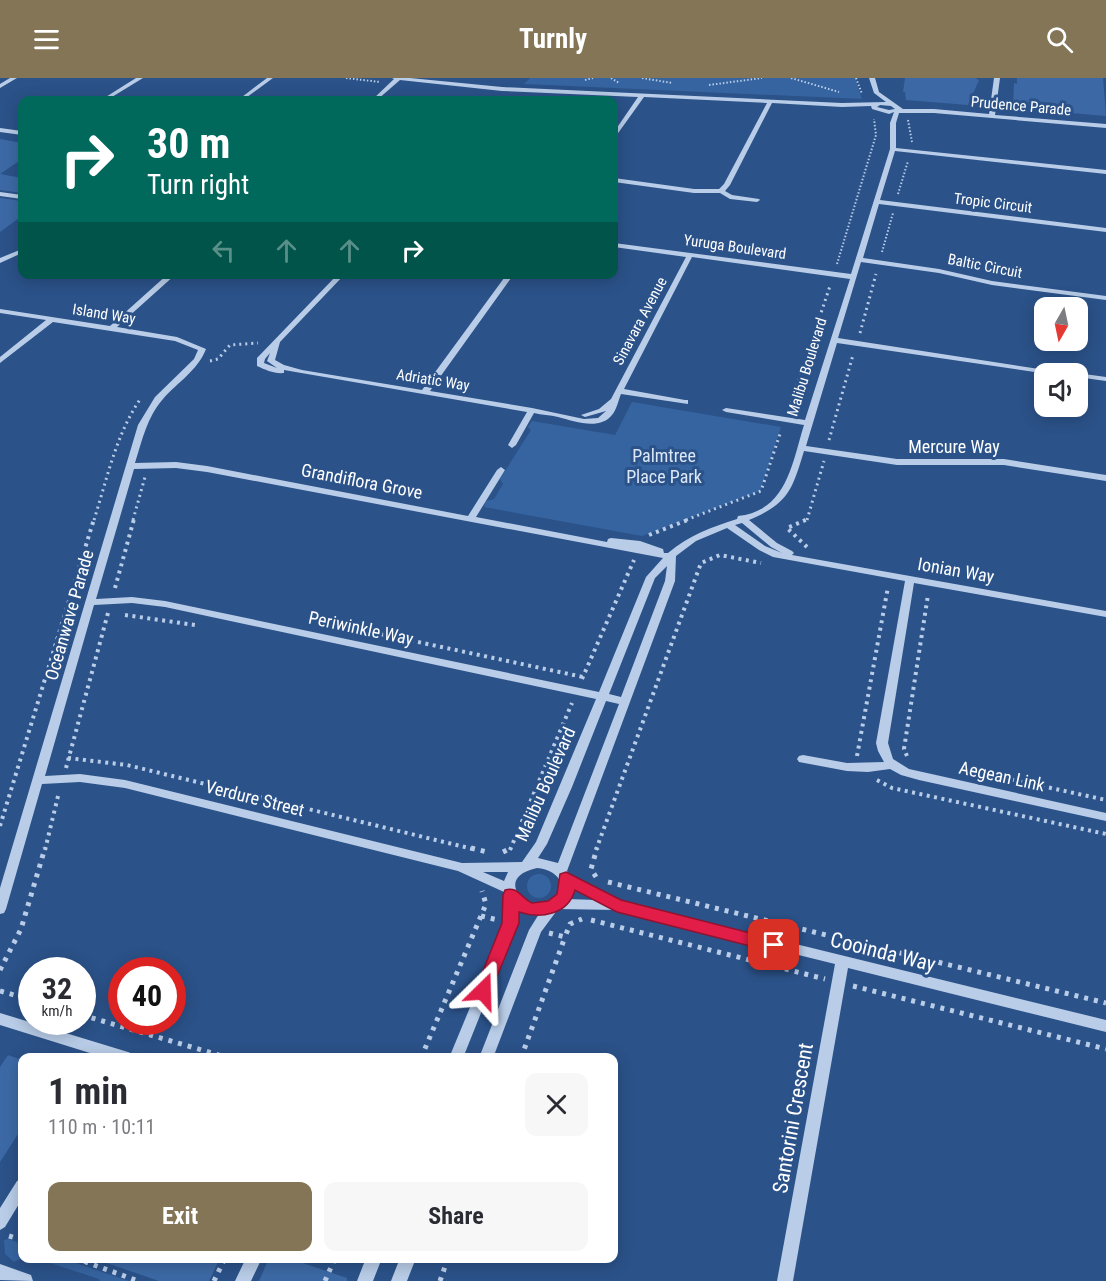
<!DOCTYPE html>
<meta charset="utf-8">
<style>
body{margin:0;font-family:"Roboto Condensed",sans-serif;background:#f7f7f7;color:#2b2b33;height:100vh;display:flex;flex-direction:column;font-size:22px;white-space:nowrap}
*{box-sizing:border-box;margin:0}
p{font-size:20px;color:#7c7c81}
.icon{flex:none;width:33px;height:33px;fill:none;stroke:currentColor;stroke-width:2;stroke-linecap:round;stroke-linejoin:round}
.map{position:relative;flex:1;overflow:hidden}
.sheet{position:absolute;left:18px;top:975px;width:600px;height:210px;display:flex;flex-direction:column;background:#fff;border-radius:12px;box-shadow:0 3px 15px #0003}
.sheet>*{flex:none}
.hud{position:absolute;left:18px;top:18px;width:600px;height:183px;border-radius:12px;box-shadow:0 3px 15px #0003;background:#00695c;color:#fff;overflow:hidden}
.needle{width:39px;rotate:189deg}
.buttons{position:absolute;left:1034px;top:219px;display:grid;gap:12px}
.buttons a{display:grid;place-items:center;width:54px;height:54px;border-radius:12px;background:#fff;box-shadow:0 3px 15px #0003;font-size:30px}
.speed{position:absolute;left:18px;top:879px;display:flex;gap:12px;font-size:30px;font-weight:700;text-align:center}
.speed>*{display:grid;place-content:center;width:78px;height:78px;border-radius:50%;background:#fff;box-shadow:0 3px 15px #0003;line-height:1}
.speed small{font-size:15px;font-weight:400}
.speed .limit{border:9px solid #d22;background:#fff;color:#111}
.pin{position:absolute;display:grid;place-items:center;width:51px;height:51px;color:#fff;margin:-26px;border-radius:12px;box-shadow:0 3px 9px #0006}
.me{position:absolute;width:66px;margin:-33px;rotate:22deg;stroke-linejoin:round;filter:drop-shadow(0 0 4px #0008)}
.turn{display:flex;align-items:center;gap:21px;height:126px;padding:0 30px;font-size:27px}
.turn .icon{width:78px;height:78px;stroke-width:2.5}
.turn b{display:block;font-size:42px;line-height:51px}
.lanes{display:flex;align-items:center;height:57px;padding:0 30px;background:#0003;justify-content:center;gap:30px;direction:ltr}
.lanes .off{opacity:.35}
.round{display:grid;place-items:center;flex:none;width:63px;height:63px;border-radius:12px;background:#f7f7f7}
.summary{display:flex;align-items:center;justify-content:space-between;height:102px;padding:0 30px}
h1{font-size:36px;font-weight:700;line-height:45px}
.cta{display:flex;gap:12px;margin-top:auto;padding:12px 30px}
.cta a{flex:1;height:69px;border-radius:12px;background:#837556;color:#fff;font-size:24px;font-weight:700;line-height:69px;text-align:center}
.cta a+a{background:#f7f7f7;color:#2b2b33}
header{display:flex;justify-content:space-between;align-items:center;height:78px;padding:0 30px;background:#837556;color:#fff;font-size:27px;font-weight:700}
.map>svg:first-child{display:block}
</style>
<header><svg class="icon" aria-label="menu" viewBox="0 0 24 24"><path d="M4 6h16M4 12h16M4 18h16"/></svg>Turnly<svg class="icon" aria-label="search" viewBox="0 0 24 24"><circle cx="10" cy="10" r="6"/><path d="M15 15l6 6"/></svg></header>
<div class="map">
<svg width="1106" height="1203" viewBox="0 0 1106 1203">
<rect width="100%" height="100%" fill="#2b5289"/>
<path fill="#3664a0" d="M 530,0 L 855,0 L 862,21 L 524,6 Z
M 632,324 L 781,349 L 760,413 L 642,458 L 484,429 L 486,423 L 494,421 L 503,406 L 500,401 L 531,352 L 528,349 L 532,343 L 615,357 Z
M527 808a12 12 0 1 1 24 0a12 12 0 1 1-24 0Z
M 8,1161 L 22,1166 L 22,1180 L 14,1184 L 5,1176 L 4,1162 Z
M 38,1181 L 64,1181 L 129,1203 L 100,1203 L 99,1201 Z"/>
<path fill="#3c69a5" d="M 905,0 L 975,0 L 979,2 L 968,27 L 906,22 L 905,14 L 903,14 Z
M 1017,0 L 1103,0 L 1106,38 L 1013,30 L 1014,5 L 1017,6 Z
M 0,61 L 22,65 L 22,81 L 0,96 Z
M 0,96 L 22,100 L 22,115 L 0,112 Z
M 0,120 L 22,123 L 22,138 L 0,154 Z
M 8,977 L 22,982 L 22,1050 L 0,1084 L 0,989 Z
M 102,1180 L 220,1180 L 209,1203 L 159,1203 L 101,1183 Z
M 269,1180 L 288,1180 L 347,1200 L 347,1203 L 259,1203 Z"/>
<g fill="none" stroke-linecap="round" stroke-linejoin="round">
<path stroke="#b9cde8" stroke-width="2" stroke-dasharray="1.5 2" stroke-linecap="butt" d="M 346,0 L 380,4
M 611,0 L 619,5
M 642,0 L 672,5
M 791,0 L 839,14
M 856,0 L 862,16
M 585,2 L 593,0
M 709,7 L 762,0
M 908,42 L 912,64
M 898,116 L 908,83
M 882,174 L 893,135
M 837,186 L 876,57 L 874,41"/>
<path stroke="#b9cde8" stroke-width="3" stroke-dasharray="2 4" stroke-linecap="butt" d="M 860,255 L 876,196
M 210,283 L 218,281 L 230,267 L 258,265
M 789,331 L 830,208
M 829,362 L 853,277
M 94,442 C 107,401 116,356 141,320
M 133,442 L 145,399
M 686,442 L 761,413 L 781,353
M 807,442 L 824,383"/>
<path stroke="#b9cde8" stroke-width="4" stroke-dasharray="3 4.5" stroke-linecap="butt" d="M 649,457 L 690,441
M 807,469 L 787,450 L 808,441
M 115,510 L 134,441
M 125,537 L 195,547
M 352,550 L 583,599
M 582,601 L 634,482
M 857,678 L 888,509
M 907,678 L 904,671 L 928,517
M 68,680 L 127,687 L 477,772
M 66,690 L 108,535
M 1005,700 L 1106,722
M 877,702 L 892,710 L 1106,756
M 0,748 L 94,441
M 45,772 L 59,714
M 510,772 L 572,625
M 596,772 L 701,485 L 720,477 L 761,485"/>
<path stroke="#b9cde8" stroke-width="5" stroke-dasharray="4 6" stroke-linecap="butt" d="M 471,770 L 487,774
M 503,774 L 511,770
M 596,799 L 591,791 L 597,770
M 608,804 L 1106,925
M 481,838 L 498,842
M 591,842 L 825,901
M 549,855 L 565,859 L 570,846 L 582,841
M 0,892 L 21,851 L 45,770
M 853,908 L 1106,971
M 0,913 L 32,922
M 82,937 L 229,980
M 421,980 L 486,826 L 482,813
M 521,980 L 565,859
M 9,1158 L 22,1162
M 75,1180 L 138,1203
M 214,1203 L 225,1180
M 325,1203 L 335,1180
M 440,1203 L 448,1180"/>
<path fill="#b9cde8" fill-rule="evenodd" d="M 10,0 L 17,0 L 0,10 L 0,6 Z
M 136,0 L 143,0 L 107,22 L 101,22 Z
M 267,0 L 273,0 L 243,22 L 238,22 Z
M 392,0 L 410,0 L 502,9 L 842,25 L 886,24 L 874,15 L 869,0 L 875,0 L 879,14 L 903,31 L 934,31 L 989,36 L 994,0 L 1000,0 L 995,37 L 1106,46 L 1106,50 L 934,35 L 899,35 L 896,45 L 896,70 L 1106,92 L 1106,96 L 895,73 L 880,122 L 1106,150 L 1106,154 L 879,126 L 863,180 L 939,191 L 992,203 L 1106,218 L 1106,222 L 992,207 L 939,195 L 861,184 L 838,260 L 1072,296 L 1048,296 L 837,265 L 806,368 L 897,381 L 1004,381 L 1106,397 L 1106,403 L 1004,387 L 897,387 L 804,373 C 792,412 789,425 749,442 L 777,465 L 792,473 L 794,475 L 792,477 L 1106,533 L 1106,539 L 914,505 L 888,665 L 893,681 L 909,691 L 1106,735 L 1106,743 L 919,702 L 901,697 L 890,691 L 868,694 L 847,693 L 799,684 L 797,681 L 799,678 L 803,677 L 847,685 L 884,684 L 878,673 L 876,665 L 905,503 L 773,479 L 759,472 L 727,450 L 696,463 L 676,478 L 675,503 L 567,793 L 569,796 L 620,823 L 1106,942 L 1106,954 L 848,890 L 793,1203 L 777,1203 L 835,886 L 617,832 L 558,831 L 541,854 L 493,980 L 479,980 L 529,852 L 539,836 L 534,836 L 517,830 L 517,845 L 463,980 L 449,980 L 505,845 L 504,814 L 458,793 L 125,710 L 80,704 L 42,706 L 6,831 L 4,835 L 0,836 L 0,810 L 138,347 L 155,319 L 194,281 L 198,272 L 175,263 L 53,244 L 0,285 L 0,279 L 46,242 L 0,235 L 0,231 L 110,248 L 168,196 L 176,196 L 117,249 L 177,259 L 206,271 C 198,292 178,304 163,321 C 147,339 142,363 135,385 L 176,384 L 207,388 L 468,438 L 497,392 L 501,389 L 505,392 L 476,439 L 607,464 L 608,461 L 611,460 L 640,463 L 663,471 L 664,475 L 668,475 C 689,457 712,449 737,441 L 738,438 C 787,433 792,385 804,347 L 726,334 L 722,332 L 726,330 L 805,342 L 850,201 L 692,179 L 624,311 L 685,322 L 688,322 L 688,326 L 621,316 C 618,323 617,331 612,337 C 599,353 574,343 558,339 C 550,337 542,337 534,335 L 516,367 L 512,370 L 508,367 L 527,334 L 284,292 L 284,295 C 274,296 266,292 257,288 L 257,280 L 338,196 L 345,196 L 280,264 L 275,282 L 284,287 L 302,292 L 422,312 L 507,196 L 514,196 L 430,313 L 532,330 L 584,341 L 598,340 L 606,333 L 585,339 L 581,337 L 599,331 L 611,321 L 686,179 L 614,169 L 614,165 L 851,196 L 890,71 L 890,45 L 894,34 L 889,36 L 872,31 L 871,28 L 842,29 L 772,25 L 730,107 L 725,113 L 732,117 L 759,121 L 760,122 L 757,124 L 730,121 L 720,115 L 694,115 L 614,104 L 614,100 L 694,111 L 719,111 L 724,106 L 767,25 L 644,19 L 616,58 L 614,59 L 614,54 L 638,19 L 502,13 L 400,2 L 377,22 L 372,22 L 394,1 ZM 880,27 L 891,28 L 895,31 L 889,32 L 877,29 ZM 270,275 L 267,283 L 277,290 L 264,285 L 265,281 ZM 176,390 L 207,394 L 663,480 L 646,499 L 599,614 L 165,523 L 132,519 L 96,521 L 134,391 ZM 742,445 L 771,469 L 782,475 L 765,468 L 735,447 ZM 667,488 L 665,503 L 621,619 L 609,616 L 655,500 ZM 132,525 L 165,529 L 596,621 L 536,764 L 522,784 L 462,785 L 125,702 L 80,696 L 45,698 L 94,527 ZM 606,623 L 619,626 L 558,785 L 538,780 L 547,766 L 572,709 ZM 537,790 C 551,791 568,801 557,817 C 538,846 486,801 537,790 ZM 483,794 L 508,794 L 504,803 ZM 572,809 L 596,822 L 568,821 Z
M 0,50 L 22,53 L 22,57 L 0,54 Z
M 0,114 L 22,117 L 22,121 L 0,118 Z
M 22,171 L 22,175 L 0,185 L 0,180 Z
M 1077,295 L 1106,299 L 1106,303 L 1077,299 L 1077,296 L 1074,296 Z
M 0,935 L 128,974 L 133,976 L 135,980 L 106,980 L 0,947 Z
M 22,1101 L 22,1121 L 5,1149 L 0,1152 L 0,1130 L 17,1103 Z
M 246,1180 L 262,1180 L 251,1203 L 235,1203 Z
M 366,1180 L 382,1180 L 373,1203 L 357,1203 Z
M 400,1180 L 416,1180 L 407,1203 L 391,1203 Z
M 0,1186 L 31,1197 L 33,1203 L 0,1202 Z"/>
</g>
<path fill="#e11d48" stroke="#92132f" stroke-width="1.5" d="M 566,794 L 621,822 L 774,861 L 780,863 L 783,867 L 780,872 L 774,874 L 617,834 L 575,812 C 568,837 540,841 519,834 L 519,845 L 489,918 L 483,921 L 477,918 L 475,913 L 502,845 L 503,817 L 505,812 C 518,808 521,820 532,825 L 548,823 L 557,816 L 560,796 Z"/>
<g text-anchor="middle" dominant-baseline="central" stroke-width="6" stroke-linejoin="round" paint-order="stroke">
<g font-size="15" fill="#fff" stroke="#2b5289">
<text transform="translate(1021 28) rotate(5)">Prudence Parade</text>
<text transform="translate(993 125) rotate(7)">Tropic Circuit</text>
<text transform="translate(735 169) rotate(8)">Yuruga Boulevard</text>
<text transform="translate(985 188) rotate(11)">Baltic Circuit</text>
<text transform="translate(104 236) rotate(9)">Island Way</text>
<text transform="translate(640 243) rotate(-62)">Sinavara Avenue</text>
<text transform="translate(807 289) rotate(-73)">Malibu Boulevard</text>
<text transform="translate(433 302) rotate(9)">Adriatic Way</text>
</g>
<g font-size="18" fill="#fff" stroke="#2b5289">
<text x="954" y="368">Mercure Way</text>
<text transform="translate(362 403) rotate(11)">Grandiflora Grove</text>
<text transform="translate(956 492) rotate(10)">Ionian Way</text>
<text transform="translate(69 537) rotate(-74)">Oceanwave Parade</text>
<text transform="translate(361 550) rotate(12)">Periwinkle Way</text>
<text transform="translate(1002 698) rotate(12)">Aegean Link</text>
<text transform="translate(545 706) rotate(-66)">Malibu Boulevard</text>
<text transform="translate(255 720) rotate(14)">Verdure Street</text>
</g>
<g font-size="18" fill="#dce8f7" stroke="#2b5289">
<text x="664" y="377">Palmtree<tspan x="664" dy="21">Place Park</tspan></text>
</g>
<g font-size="21" fill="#fff" stroke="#2b5289">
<text transform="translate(883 874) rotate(14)">Cooinda Way</text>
<text transform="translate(793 1040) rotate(-80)">Santorini Crescent</text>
</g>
</g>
</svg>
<div class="buttons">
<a><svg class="needle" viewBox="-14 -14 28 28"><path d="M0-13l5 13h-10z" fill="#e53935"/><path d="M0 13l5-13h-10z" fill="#7c7c81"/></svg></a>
<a><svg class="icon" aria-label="sound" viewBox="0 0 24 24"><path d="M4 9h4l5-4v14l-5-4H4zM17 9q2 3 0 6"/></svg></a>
</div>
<div class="speed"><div>32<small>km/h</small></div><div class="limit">40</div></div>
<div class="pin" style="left:774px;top:867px;background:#d93025"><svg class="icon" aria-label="arrive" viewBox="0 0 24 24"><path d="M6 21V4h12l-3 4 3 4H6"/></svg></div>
<svg class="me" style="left:483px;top:913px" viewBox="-20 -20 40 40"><path d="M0-17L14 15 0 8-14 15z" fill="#e11d48" stroke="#fff" stroke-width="4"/></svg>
<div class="hud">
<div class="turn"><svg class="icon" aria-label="right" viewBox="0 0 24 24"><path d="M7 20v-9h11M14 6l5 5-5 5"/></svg><div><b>30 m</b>Turn right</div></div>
<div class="lanes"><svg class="icon off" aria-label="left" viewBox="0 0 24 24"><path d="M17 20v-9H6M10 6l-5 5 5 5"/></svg><svg class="icon off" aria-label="ahead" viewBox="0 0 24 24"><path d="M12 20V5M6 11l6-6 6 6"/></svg><svg class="icon off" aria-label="ahead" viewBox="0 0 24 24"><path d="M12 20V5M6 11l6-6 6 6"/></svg><svg class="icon" aria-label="right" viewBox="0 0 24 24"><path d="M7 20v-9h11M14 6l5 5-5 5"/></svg></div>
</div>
<section class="sheet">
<div class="summary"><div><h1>1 min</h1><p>110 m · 10:11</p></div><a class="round"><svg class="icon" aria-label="close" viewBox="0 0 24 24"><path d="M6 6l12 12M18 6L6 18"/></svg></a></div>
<div class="cta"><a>Exit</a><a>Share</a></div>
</section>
</div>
